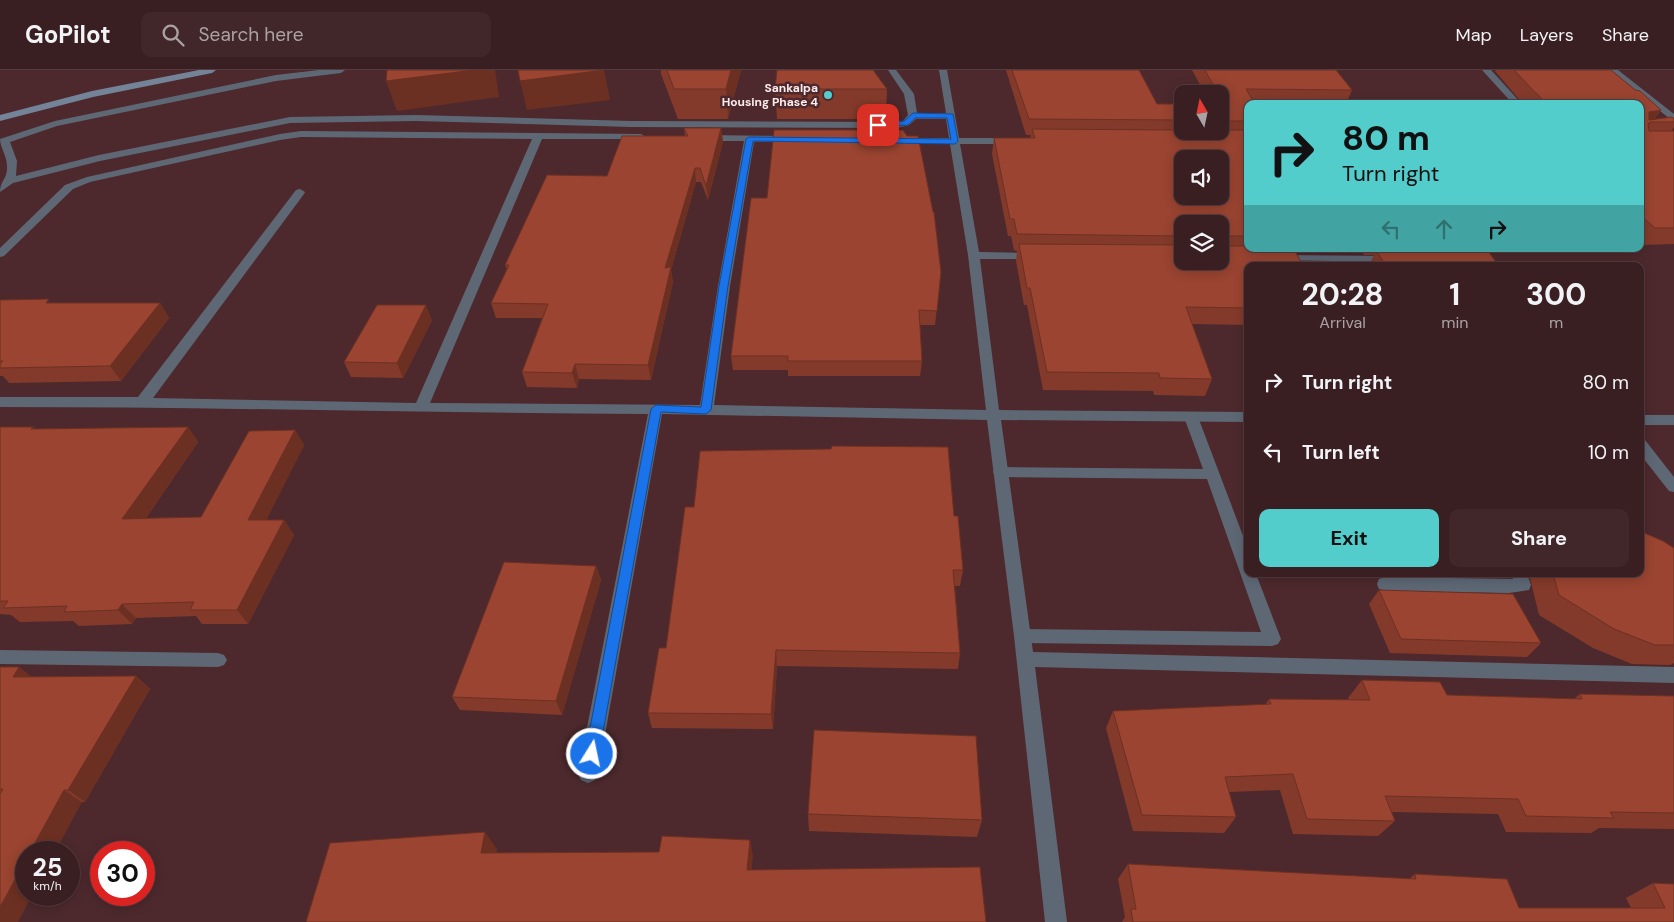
<!DOCTYPE html>
<style>
body{margin:0;font-family:"DM Sans",sans-serif;background:#41272a;color:#f1f3f6;height:100vh;display:flex;flex-direction:column;font-size:19px;white-space:nowrap}
*{box-sizing:border-box;margin:0}
p{font-size:16px;color:#aba2a5}
.icon{flex:none;width:28px;height:28px;fill:none;stroke:currentColor;stroke-width:2;stroke-linecap:round;stroke-linejoin:round}
.map{position:relative;flex:1;overflow:hidden}
.sheet{position:absolute;left:1244px;top:192px;width:400px;height:315px;display:flex;flex-direction:column;background:#3a1f22;border-radius:10px;box-shadow:0 2px 12px #0003,0 0 0 1px #543d40}
.sheet>*{flex:none}
.top-card{position:absolute;left:1244px;top:30px;width:400px;height:152px;border-radius:10px;box-shadow:0 2px 12px #0003,0 0 0 1px #543d40;background:#53cdcb;color:#111;overflow:hidden}
.needle{width:32px;rotate:351deg}
.buttons{position:absolute;left:1174px;top:15px;display:grid;gap:10px}
.buttons a{display:grid;place-items:center;width:55px;height:55px;border-radius:10px;background:#3a1f22;box-shadow:0 2px 12px #0003,0 0 0 1px #543d40;font-size:25px}
.speed{position:absolute;left:15px;top:771px;display:flex;gap:10px;font-size:25px;font-weight:700;text-align:center}
.speed>*{display:grid;place-content:center;width:65px;height:65px;border-radius:50%;background:#3a1f22;box-shadow:0 2px 12px #0003,0 0 0 1px #543d40;line-height:1}
.speed small{font-size:12px;font-weight:400}
.speed .limit{border:8px solid #d22;background:#fff;color:#111}
.pin{position:absolute;display:grid;place-items:center;width:42px;height:42px;color:#fff;margin:-21px;border-radius:10px;box-shadow:0 2px 8px #0006}
.me{position:absolute;width:55px;margin:-28px;rotate:10deg;stroke-linejoin:round;filter:drop-shadow(0 0 4px #0008)}
.turn{display:flex;align-items:center;gap:18px;height:105px;padding:0 15px;font-size:22px}
.turn .icon{width:65px;height:65px;stroke-width:2.5}
.turn b{display:block;font-size:35px;line-height:42px}
.lanes{display:flex;align-items:center;height:48px;padding:0 15px;background:#0003;justify-content:center;gap:25px;direction:ltr}
.lanes .off{opacity:.35}
.eta{display:flex;justify-content:space-evenly;align-items:center;height:85px;text-align:center}
.eta b{font-size:30px;font-weight:700;line-height:35px}
.button{display:flex;gap:10px;margin-top:auto;padding:10px 15px}
.button a{flex:1;height:58px;border-radius:10px;background:#53cdcb;color:#111;font-size:20px;font-weight:700;line-height:58px;text-align:center}
.button a+a{background:#41272a;color:#f1f3f6}
ul{padding:0;list-style:none}
li{display:flex;align-items:center;gap:15px;height:70px;padding:0 15px}
li div{flex:1}
li b{display:block;font-size:19px}
li em{font-style:normal}
header{display:flex;align-items:center;gap:30px;box-sizing:border-box;height:70px;padding:0 25px;background:#3a1f22;border-bottom:1px solid #543d40}
header strong{font-size:24px}
nav{display:flex;gap:28px;margin-inline-start:auto;font-size:18px}
.search{width:350px;height:45px;background:#41272a;display:flex;align-items:center;gap:12px;box-sizing:border-box;padding:0 18px;border-radius:10px;color:#aba2a5;font-size:19px}
.map>svg:first-child{display:block}
</style>
<header>
<strong>GoPilot</strong>
<div class="search"><svg class="icon" aria-label="search" viewBox="0 0 24 24"><circle cx="10" cy="10" r="6"/><path d="M15 15l6 6"/></svg>Search here</div>
<nav><a>Map</a><a>Layers</a><a>Share</a></nav>
</header>
<div class="map">
<svg width="1674" height="852" viewBox="0 0 1674 852">
<rect width="100%" height="100%" fill="#4d292d"/>
<g fill="none" stroke-linecap="round" stroke-linejoin="round">
<path fill="#5e6875" fill-rule="evenodd" d="M 1482,0 L 1491,0 L 1522,34 L 1513,34 Z
M 1608,0 L 1618,0 L 1674,44 L 1674,52 Z
M 1191,342 L 1196,344 L 1198,347 L 1248,479 L 1248,504 L 1256,504 L 1281,569 L 1278,574 L 1272,576 L 1023,573 L 1017,571 L 1014,566 L 1017,561 L 1023,559 L 1261,562 L 1207,409 L 1000,407 L 995,406 L 993,402 L 995,398 L 1000,397 L 1203,399 L 1184,347 L 1186,344 Z
M 1640,369 L 1645,370 L 1674,407 L 1674,422 L 1669,421 L 1640,384 Z
M 1511,504 L 1527,504 L 1531,515 L 1529,520 L 1509,523 L 1385,521 L 1379,519 L 1377,514 L 1379,509 L 1385,507 L 1513,509 Z"/>
<path fill="#5e6875" fill-rule="evenodd" d="M 319,0 L 345,0 L 341,3 L 276,11 L 57,56 L 10,72 L 17,91 L 16,106 L 99,85 L 290,47 L 416,45 L 631,51 L 897,52 L 903,51 L 908,45 L 904,24 L 888,0 L 896,0 L 914,24 L 917,43 L 946,43 L 939,0 L 947,0 L 959,68 L 1014,68 L 1019,71 L 1014,74 L 960,74 L 979,182 L 1036,183 L 1042,186 L 1036,189 L 980,189 L 999,340 L 1248,342 L 1248,352 L 1001,350 L 1033,582 L 1674,597 L 1674,613 L 1035,597 L 1067,852 L 1045,852 L 1014,566 L 987,350 L 662,344 L 598,704 L 595,710 L 588,713 L 581,710 L 578,704 L 648,344 C 432,343 216,337 0,337 L 0,327 L 138,327 L 296,120 L 300,119 L 305,122 L 304,124 L 153,328 L 416,333 L 532,69 L 301,67 L 280,70 L 90,112 L 73,119 L 4,186 L 0,187 L 0,178 L 65,115 L 87,107 L 280,64 L 301,61 L 641,64 L 646,67 L 644,69 L 542,69 L 430,333 L 700,335 L 718,216 L 744,71 L 702,71 L 697,68 L 702,65 L 794,66 L 799,69 L 797,71 L 754,72 L 730,216 L 714,335 L 986,340 L 968,185 L 950,74 L 899,74 L 894,71 L 899,68 L 949,68 L 946,49 L 916,49 L 909,55 L 897,58 L 631,57 L 416,51 L 290,53 L 100,91 L 13,113 L 0,122 C 0,111 8,108 7,96 C 7,86 0,77 0,69 L 55,51 L 276,5 Z
M 1279,185 L 1391,186 L 1397,189 L 1391,192 L 1275,190 L 1273,188 Z
M 1640,345 L 1674,345 L 1674,355 L 1640,355 Z
M 0,580 L 218,583 L 224,585 L 227,590 L 224,595 L 218,597 L 0,594 Z"/>
<path fill="#738498" fill-rule="evenodd" d="M 199,0 L 216,0 L 212,3 L 93,27 L 0,51 L 0,45 L 92,21 Z"/>
</g>
<path fill="#843a2a" fill-rule="evenodd" d="M 661,0 L 741,0 L 728,49 L 678,49 L 661,4 Z
M 1006,0 L 1139,0 L 1157,34 L 1182,34 L 1182,61 L 1220,61 L 1220,24 L 1205,24 L 1192,0 L 1336,0 L 1352,20 L 1346,34 L 1248,34 L 1248,255 L 1192,254 L 1212,309 L 1205,326 L 1154,325 L 1153,321 L 1043,320 L 1027,235 L 1024,235 L 1016,191 L 1017,181 L 1014,180 L 1011,166 L 1008,166 L 992,84 L 994,68 L 1030,68 L 1031,65 L 1026,65 ZM 1182,154 L 1220,191 L 1182,191 Z
M 1496,0 L 1611,0 L 1661,40 L 1654,50 L 1674,49 L 1674,57 L 1671,61 L 1674,61 L 1674,174 L 1643,175 L 1640,172 L 1640,34 L 1523,34 L 1495,1 Z
M 775,19 L 887,19 L 886,49 L 777,49 Z
M 684,58 L 721,58 L 723,72 L 708,130 L 701,112 L 696,112 L 671,200 L 673,212 L 651,310 L 579,309 L 577,318 L 527,317 L 522,302 L 542,248 L 496,248 L 491,233 L 507,199 L 505,195 L 607,106 L 685,66 Z
M 767,128 L 941,202 L 935,255 L 920,255 L 922,291 L 920,306 L 788,306 L 788,300 L 733,300 L 731,286 Z
M 1360,179 L 1397,179 L 1397,180 L 1499,196 L 1370,196 L 1369,195 L 1374,185 L 1364,185 Z
M 0,230 L 52,233 L 160,233 L 169,248 L 121,311 L 9,313 L 3,306 L 0,306 Z
M 432,250 L 403,308 L 351,307 L 344,292 Z
M 0,357 L 36,359 L 188,357 L 198,372 L 146,448 L 201,447 L 295,360 L 304,375 L 266,450 L 284,450 L 294,465 L 248,554 L 202,554 L 196,546 L 136,548 L 132,554 L 79,556 L 73,551 L 20,552 L 11,545 L 0,544 Z
M 954,446 L 963,500 L 960,516 L 955,516 L 960,583 L 958,599 L 777,596 L 773,659 L 652,658 L 648,643 L 666,578 Z
M 1674,478 L 1674,593 L 1670,595 L 1632,594 L 1593,578 L 1539,545 L 1529,504 L 1640,504 Z
M 596,496 L 601,510 L 562,645 L 460,640 L 452,627 Z
M 1379,520 L 1541,573 L 1527,587 L 1390,583 L 1369,534 Z
M 0,597 L 19,597 L 31,607 L 136,606 L 150,619 L 85,732 L 82,732 L 0,852 Z
M 1362,610 L 1447,625 L 1574,629 L 1580,624 L 1674,626 L 1674,759 L 1599,758 L 1591,763 L 1506,762 L 1498,744 L 1392,742 L 1395,751 L 1378,766 L 1293,764 L 1280,720 L 1229,722 L 1236,747 L 1224,763 L 1133,761 L 1106,658 L 1113,641 L 1265,635 L 1269,629 L 1349,630 L 1348,628 Z
M 808,744 L 982,750 L 977,767 L 809,761 Z
M 1128,794 L 1409,809 L 1415,804 L 1519,838 L 1631,838 L 1626,828 L 1653,813 L 1674,852 L 1122,852 L 1125,847 L 1118,809 Z"/>
<path fill="#6c3022" d="M 474,0 L 495,0 L 499,27 L 397,41 L 386,11 Z
M 604,0 L 610,30 L 527,40 L 520,11 Z
M 731,0 L 741,0 L 728,49 L 726,19 Z
M 1661,40 L 1653,52 L 1650,52 L 1640,67 L 1649,42 Z
M 721,58 L 723,72 L 708,130 L 706,116 Z
M 695,98 L 696,112 L 671,200 L 673,212 L 651,310 L 648,295 L 665,198 Z
M 160,233 L 169,248 L 121,311 L 110,296 Z
M 426,235 L 432,250 L 403,308 L 397,293 Z
M 575,294 L 579,309 L 577,318 L 572,303 Z
M 188,357 L 198,372 L 135,463 L 122,449 Z
M 295,360 L 304,375 L 259,465 L 248,450 Z
M 284,450 L 294,465 L 248,554 L 237,540 Z
M 596,496 L 601,510 L 562,645 L 556,631 Z
M 122,534 L 136,548 L 132,554 L 118,540 Z
M 776,580 L 777,596 L 773,659 L 771,644 Z
M 19,597 L 36,610 L 13,607 Z
M 136,606 L 150,619 L 85,732 L 68,720 Z
M 64,720 L 82,732 L 55,782 L 30,782 Z
M 485,762 L 497,779 L 493,799 L 481,783 Z
M 750,770 L 753,786 L 750,816 L 747,800 Z
M 26,790 L 26,825 L 32,825 L 18,852 L 0,852 L 0,837 Z"/>
<path fill="#9a4431" stroke="#6c3022" fill-rule="evenodd" d="M 387,0 L 474,0 L 386,11 Z
M 518,0 L 604,0 L 520,11 Z
M 667,0 L 731,0 L 726,19 L 674,19 Z
M 777,0 L 873,0 L 887,19 L 775,19 Z
M 1012,0 L 1139,0 L 1157,34 L 1182,34 L 1182,50 L 1029,49 Z
M 1205,0 L 1336,0 L 1352,20 L 1246,19 L 1255,34 L 1248,34 L 1248,51 L 1220,51 L 1220,34 L 1224,34 L 1220,27 L 1220,24 L 1218,24 Z
M 1514,0 L 1611,0 L 1635,20 L 1640,21 L 1661,40 L 1649,42 L 1649,50 L 1672,47 L 1674,49 L 1674,52 L 1650,52 L 1648,54 L 1649,61 L 1674,61 L 1674,158 L 1655,158 L 1640,145 L 1640,34 L 1547,34 L 1532,19 Z
M 684,58 L 721,58 L 706,116 L 700,98 L 695,98 L 665,198 L 671,197 L 648,295 L 575,294 L 572,303 L 522,302 L 548,234 L 491,233 L 509,195 L 505,195 L 547,105 L 607,106 L 622,66 L 688,66 Z
M 1032,59 L 1182,60 L 1182,61 L 1220,61 L 1220,60 L 1248,60 L 1248,166 L 1226,166 L 1224,174 L 1226,176 L 1248,176 L 1248,179 L 1294,179 L 1303,196 L 1248,196 L 1248,238 L 1186,237 L 1212,309 L 1160,308 L 1159,303 L 1047,302 L 1030,218 L 1027,218 L 1019,174 L 1182,175 L 1182,191 L 1220,191 L 1220,154 L 1182,154 L 1182,166 L 1017,164 L 1014,149 L 1010,149 L 994,68 L 1035,68 ZM 1182,89 L 1220,89 L 1220,126 L 1182,126 Z
M 774,60 L 903,60 L 907,66 L 918,66 L 933,142 L 934,142 L 941,202 L 937,241 L 919,240 L 922,291 L 788,291 L 788,286 L 731,286 L 751,128 L 767,128 Z
M 1376,180 L 1488,181 L 1499,196 L 1386,196 Z
M 49,229 L 46,233 L 160,233 L 110,296 L 0,298 L 0,294 L 3,291 L 0,291 L 0,230 Z
M 377,235 L 426,235 L 397,293 L 344,292 Z
M 0,357 L 34,357 L 31,359 L 188,357 L 122,449 L 201,447 L 249,361 L 295,360 L 248,450 L 284,450 L 237,540 L 190,540 L 194,532 L 122,534 L 118,540 L 64,542 L 67,536 L 3,538 L 8,531 L 0,531 Z
M 832,376 L 948,377 L 954,446 L 958,446 L 963,500 L 953,500 L 960,583 L 776,580 L 771,644 L 648,643 L 659,578 L 666,578 L 685,437 L 694,437 L 700,381 L 831,379 Z
M 1640,461 L 1663,471 L 1674,478 L 1674,575 L 1655,575 L 1614,559 L 1559,525 L 1553,504 L 1640,504 Z
M 504,492 L 596,496 L 556,631 L 452,627 Z
M 1379,520 L 1513,524 L 1541,573 L 1401,569 Z
M 0,597 L 19,597 L 13,607 L 136,606 L 68,720 L 64,720 L 30,782 L 26,782 L 26,790 L 0,837 L 0,724 L 3,719 L 0,719 Z
M 1362,610 L 1440,612 L 1447,625 L 1582,629 L 1580,624 L 1674,626 L 1674,743 L 1610,742 L 1614,748 L 1526,746 L 1518,729 L 1385,726 L 1395,751 L 1307,749 L 1293,704 L 1225,707 L 1236,747 L 1142,745 L 1113,641 L 1271,634 L 1269,629 L 1370,630 Z
M 814,660 L 976,666 L 982,750 L 808,744 Z
M 485,762 L 481,783 L 659,782 L 662,766 L 750,770 L 747,800 L 980,797 L 986,852 L 306,852 L 330,773 Z
M 1128,794 L 1416,809 L 1415,804 L 1507,809 L 1519,838 L 1665,838 L 1653,813 L 1674,814 L 1674,852 L 1133,852 L 1131,839 L 1136,839 Z"/>
<path fill="#1a73e8" stroke="#114b97" d="M 913,43 L 953,44 L 958,71 L 955,74 L 753,71 L 728,216 L 711,340 L 706,344 L 661,342 L 599,684 L 597,689 L 592,691 L 587,689 L 585,684 L 651,339 L 656,335 L 701,337 L 719,216 L 746,69 L 749,67 L 951,69 L 947,48 L 915,48 L 908,55 L 878,57 L 874,55 L 878,53 L 904,51 Z"/>
<circle fill="#53cdcb" stroke="#4d292d" stroke-width="2" cx="828" cy="25" r="5"/>
<g text-anchor="middle" dominant-baseline="central" stroke-width="5" stroke-linejoin="round" paint-order="stroke">
<g font-size="12" font-weight="bold" fill="#feebec" stroke="#4d292d" text-anchor="end">
<text x="818" y="18">Sankalpa<tspan x="818" dy="14">Housing Phase 4</tspan></text>
</g>
</g>
</svg>
<div class="buttons">
<a><svg class="needle" viewBox="-14 -14 28 28"><path d="M0-13l5 13h-10z" fill="#e53935"/><path d="M0 13l5-13h-10z" fill="#aba2a5"/></svg></a>
<a><svg class="icon" aria-label="sound" viewBox="0 0 24 24"><path d="M4 9h4l5-4v14l-5-4H4zM17 9q2 3 0 6"/></svg></a>
<a><svg class="icon" aria-label="layers" viewBox="0 0 24 24"><path d="M12 4l9 5-9 5-9-5zM3 14l9 5 9-5"/></svg></a>
</div>
<div class="speed"><div>25<small>km/h</small></div><div class="limit">30</div></div>
<div class="pin" style="left:878px;top:55px;background:#d93025"><svg class="icon" aria-label="arrive" viewBox="0 0 24 24"><path d="M6 21V4h12l-3 4 3 4H6"/></svg></div>
<svg class="me" style="left:592px;top:684px" viewBox="-20 -20 40 40"><circle r="17" fill="#1a73e8" stroke="#fff" stroke-width="3"/><path d="M0-11L8 9 0 5-8 9z" fill="#fff"/></svg>
<div class="top-card">
<div class="turn"><svg class="icon" aria-label="right" viewBox="0 0 24 24"><path d="M7 20v-9h11M14 6l5 5-5 5"/></svg><div><b>80 m</b>Turn right</div></div>
<div class="lanes"><svg class="icon off" aria-label="left" viewBox="0 0 24 24"><path d="M17 20v-9H6M10 6l-5 5 5 5"/></svg><svg class="icon off" aria-label="ahead" viewBox="0 0 24 24"><path d="M12 20V5M6 11l6-6 6 6"/></svg><svg class="icon" aria-label="right" viewBox="0 0 24 24"><path d="M7 20v-9h11M14 6l5 5-5 5"/></svg></div>
</div>
<section class="sheet">
<div class="eta">
<div><b>20:28</b><p>Arrival</p></div>
<div><b>1</b><p>min</p></div>
<div><b>300</b><p>m</p></div>
</div>
<ul>
<li><svg class="icon" aria-label="right" viewBox="0 0 24 24"><path d="M7 20v-9h11M14 6l5 5-5 5"/></svg><div><b>Turn right</b></div><em>80 m</em></li>
<li><svg class="icon" aria-label="left" viewBox="0 0 24 24"><path d="M17 20v-9H6M10 6l-5 5 5 5"/></svg><div><b>Turn left</b></div><em>10 m</em></li>
</ul>
<div class="button"><a>Exit</a><a>Share</a></div>
</section>
</div>
